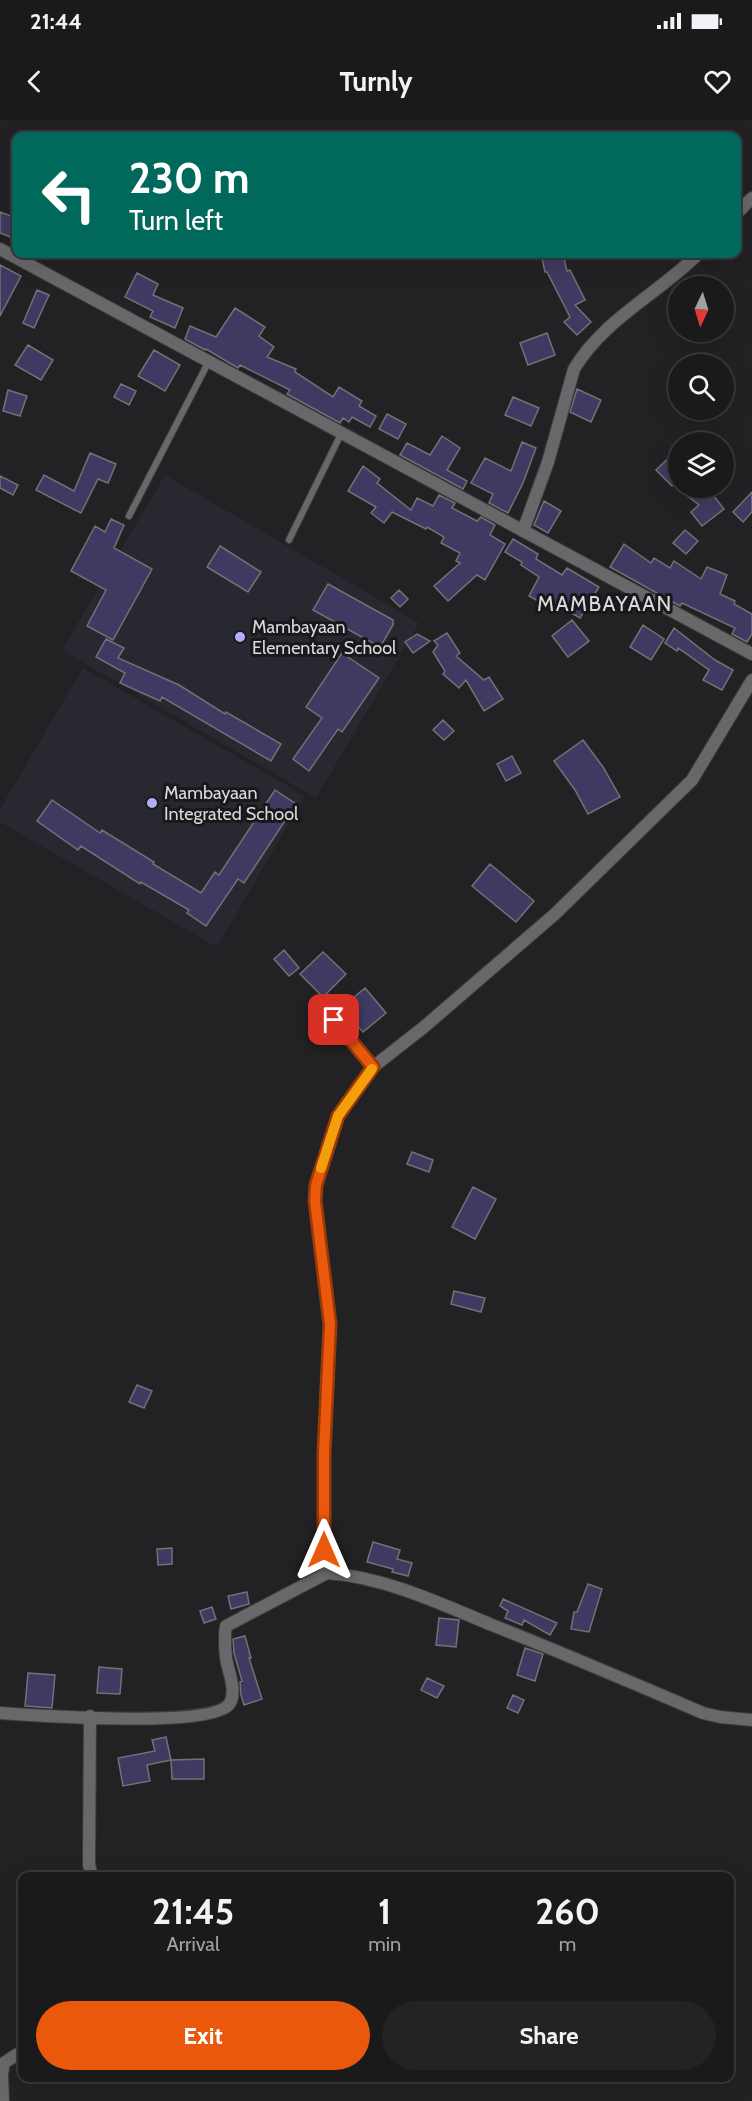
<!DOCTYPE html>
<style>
body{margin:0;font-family:Cabin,sans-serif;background:#232324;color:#f1f3f6;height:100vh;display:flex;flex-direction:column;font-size:22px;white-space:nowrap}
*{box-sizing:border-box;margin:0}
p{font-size:20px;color:#9fa1a3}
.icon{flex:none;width:33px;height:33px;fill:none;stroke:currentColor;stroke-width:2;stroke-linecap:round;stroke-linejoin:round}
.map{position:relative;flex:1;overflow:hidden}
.details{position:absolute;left:18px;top:1752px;width:716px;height:210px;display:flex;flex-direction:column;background:#1a1a1b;border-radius:12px;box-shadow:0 6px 24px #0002,0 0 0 2px #38383a}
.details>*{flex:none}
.top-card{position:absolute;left:12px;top:12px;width:729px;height:126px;border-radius:12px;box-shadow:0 6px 24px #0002,0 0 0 2px #38383a;background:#00695c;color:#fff;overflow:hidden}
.needle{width:39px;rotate:184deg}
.tools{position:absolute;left:668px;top:156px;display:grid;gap:12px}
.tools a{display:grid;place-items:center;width:66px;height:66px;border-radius:50%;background:#1a1a1b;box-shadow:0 6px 24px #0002,0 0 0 2px #38383a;font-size:30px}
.pin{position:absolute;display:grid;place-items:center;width:51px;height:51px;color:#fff;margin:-26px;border-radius:12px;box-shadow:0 3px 9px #0006}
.me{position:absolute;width:66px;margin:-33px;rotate:0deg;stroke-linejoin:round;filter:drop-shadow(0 0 4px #0008)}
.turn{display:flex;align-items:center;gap:21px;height:126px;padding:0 18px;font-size:27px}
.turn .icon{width:78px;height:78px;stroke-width:2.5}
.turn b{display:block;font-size:42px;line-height:51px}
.eta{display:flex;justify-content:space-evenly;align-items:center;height:102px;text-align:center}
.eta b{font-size:36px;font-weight:700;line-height:42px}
.action{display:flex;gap:12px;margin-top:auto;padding:12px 18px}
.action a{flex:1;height:69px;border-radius:36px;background:#ea580c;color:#fff;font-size:24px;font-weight:700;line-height:69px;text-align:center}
.action a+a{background:#232324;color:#f1f3f6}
.status{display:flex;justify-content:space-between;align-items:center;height:42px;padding:0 30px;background:#1a1a1b;direction:ltr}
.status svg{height:16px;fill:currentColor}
header{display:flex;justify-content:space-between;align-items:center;height:78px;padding:0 18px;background:#1a1a1b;font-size:27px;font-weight:700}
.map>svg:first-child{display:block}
</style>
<div class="status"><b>21:44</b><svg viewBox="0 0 49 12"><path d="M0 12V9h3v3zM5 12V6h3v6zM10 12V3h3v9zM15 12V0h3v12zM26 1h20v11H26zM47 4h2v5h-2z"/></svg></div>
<header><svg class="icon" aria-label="back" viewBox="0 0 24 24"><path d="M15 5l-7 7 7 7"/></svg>Turnly<svg class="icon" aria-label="heart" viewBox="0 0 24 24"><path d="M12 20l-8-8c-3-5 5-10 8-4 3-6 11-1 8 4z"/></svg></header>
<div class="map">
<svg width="752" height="1981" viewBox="0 0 752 1981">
<rect width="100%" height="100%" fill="#222224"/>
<path fill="#282830" d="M 165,355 L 419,503 L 316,678 L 62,530 Z
M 83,548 L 305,676 L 217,827 L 0,702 L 0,689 Z"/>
<path fill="#3e3a62" stroke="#727275" stroke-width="1.5" d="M 0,92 L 16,98 L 16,108 L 13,118 L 0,113 Z
M 541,134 L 563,134 L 567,151 L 570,150 L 585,180 L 575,185 L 591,202 L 577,215 L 564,202 L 570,197 L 547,152 L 545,152 Z
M 0,145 L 21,156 L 0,196 Z
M 137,153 L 158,164 L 153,175 L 183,188 L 175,208 L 150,197 L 153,191 L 125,177 Z
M 37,170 L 49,175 L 34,208 L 23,203 Z
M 235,188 L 265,207 L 259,216 L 274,227 L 267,237 L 296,249 L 295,252 L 333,277 L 339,267 L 362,281 L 359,286 L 376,296 L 370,307 L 352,297 L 349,302 L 343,298 L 340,303 L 287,274 L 290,270 L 240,245 L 238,248 L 206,229 L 205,230 L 185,219 L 190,206 L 216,217 Z
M 547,213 L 555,235 L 528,245 L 520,223 Z
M 28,225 L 53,240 L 41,260 L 15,245 Z
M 154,230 L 180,245 L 165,271 L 138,256 Z
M 121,264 L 136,271 L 129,285 L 114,277 Z
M 577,269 L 601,280 L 591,302 L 570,292 Z
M 8,270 L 27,276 L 20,296 L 3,291 Z
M 513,277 L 539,288 L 531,306 L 505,295 Z
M 387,294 L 406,304 L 398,319 L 379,309 Z
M 442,316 L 460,328 L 447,350 L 467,361 L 463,369 L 400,335 L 407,323 L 430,335 Z
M 522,322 L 536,328 L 523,363 L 508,393 L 489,383 L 493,374 L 471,363 L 485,338 L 511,351 Z
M 678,329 L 678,361 L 672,366 L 656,350 Z
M 90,333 L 116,344 L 108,363 L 98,359 L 81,393 L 36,370 L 44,355 L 74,371 Z
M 363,346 L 380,359 L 377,363 L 411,390 L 417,378 L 433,386 L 439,375 L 455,383 L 452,388 L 477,401 L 481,397 L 495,405 L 490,415 L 505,424 L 485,460 L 477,455 L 448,481 L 434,466 L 460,443 L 456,441 L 460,433 L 441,423 L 444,417 L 427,407 L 426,409 L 392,392 L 384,403 L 371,393 L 376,387 L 348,371 Z
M 0,356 L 18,365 L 13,375 L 0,368 Z
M 677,368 L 696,368 L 709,378 L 713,375 L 724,389 L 702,406 L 691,392 L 699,385 Z
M 752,372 L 752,392 L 743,402 L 733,392 Z
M 544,381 L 561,391 L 548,413 L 534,405 Z
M 111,399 L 124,405 L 114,428 L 152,449 L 113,520 L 87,506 L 106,470 L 71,451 L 95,406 L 105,412 Z
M 685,410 L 698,421 L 686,434 L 673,423 Z
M 513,419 L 538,434 L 536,439 L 562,455 L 567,448 L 599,467 L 580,498 L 546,478 L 543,484 L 529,476 L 539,457 L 521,445 L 522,442 L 505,432 Z
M 624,424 L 651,443 L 654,438 L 670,448 L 674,441 L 701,459 L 707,447 L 727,455 L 720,474 L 735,481 L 734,484 L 752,494 L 752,514 L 747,522 L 732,514 L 735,508 L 682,483 L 680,486 L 610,447 Z
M 220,426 L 261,452 L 248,472 L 207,447 Z
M 328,464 L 393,500 L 393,505 L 380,527 L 313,490 Z
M 399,470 L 408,479 L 400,487 L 391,478 Z
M 572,500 L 589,521 L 568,537 L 552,516 Z
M 643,505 L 664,519 L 651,540 L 630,527 Z
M 674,508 L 715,540 L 733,550 L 722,570 L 703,560 L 709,550 L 678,528 L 677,531 L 665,523 Z
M 447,513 L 460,533 L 456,536 L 484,560 L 489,557 L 503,579 L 484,591 L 466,560 L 459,568 L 443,554 L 445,551 L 433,532 L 438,525 L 434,521 Z
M 417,514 L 430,521 L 413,533 L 405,522 Z
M 106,519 L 124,528 L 118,538 L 179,565 L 225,594 L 226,592 L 281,624 L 271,641 L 162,577 L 160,581 L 120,563 L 125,553 L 96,537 Z
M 342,533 L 379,558 L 342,612 L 338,609 L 309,651 L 293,639 L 322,598 L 306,587 Z
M 443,600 L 454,611 L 444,620 L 433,610 Z
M 583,620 L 603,647 L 620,677 L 588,694 L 575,670 L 554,641 Z
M 512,636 L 521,653 L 506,661 L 497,644 Z
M 275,670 L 296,684 L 244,763 L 238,759 L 206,806 L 187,793 L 189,790 L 141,762 L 140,764 L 81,726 L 78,730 L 37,701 L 52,680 L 100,713 L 102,710 L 154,742 L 153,744 L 201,773 L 215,752 L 219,755 Z
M 490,744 L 534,781 L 516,802 L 472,766 Z
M 284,830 L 299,848 L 289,856 L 274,839 Z
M 323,832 L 346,854 L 323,877 L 300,854 Z
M 365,868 L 386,893 L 363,912 L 341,888 Z
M 412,1032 L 433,1040 L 429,1052 L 407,1044 Z
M 473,1067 L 496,1079 L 475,1119 L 452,1107 Z
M 454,1171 L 485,1178 L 481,1192 L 451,1184 Z
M 137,1265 L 152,1271 L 144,1288 L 129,1282 Z
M 373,1422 L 400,1430 L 397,1439 L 412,1443 L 408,1456 L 392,1452 L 393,1449 L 367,1442 Z
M 172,1428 L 172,1444 L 158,1445 L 157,1429 Z
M 588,1464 L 602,1469 L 589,1512 L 571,1509 L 574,1492 L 577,1492 Z
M 247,1472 L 249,1484 L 231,1489 L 228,1476 Z
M 503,1479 L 557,1503 L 550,1515 L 524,1500 L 522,1505 L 505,1498 L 508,1491 L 500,1486 Z
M 212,1487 L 216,1499 L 204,1503 L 200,1491 Z
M 439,1498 L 459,1500 L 456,1527 L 436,1525 Z
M 245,1516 L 251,1538 L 249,1538 L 262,1579 L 244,1585 L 241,1575 L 240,1562 L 242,1561 L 234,1533 L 233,1519 Z
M 525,1528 L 543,1534 L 535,1561 L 517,1555 Z
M 99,1547 L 122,1549 L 120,1574 L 97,1573 Z
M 28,1553 L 55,1555 L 52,1588 L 25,1586 Z
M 427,1558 L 444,1566 L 437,1578 L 421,1570 Z
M 513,1575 L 524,1580 L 518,1593 L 507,1588 Z
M 166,1617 L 171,1640 L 147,1645 L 150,1661 L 123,1666 L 118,1638 L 155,1631 L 152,1620 Z
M 204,1639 L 204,1659 L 172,1659 L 171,1640 Z"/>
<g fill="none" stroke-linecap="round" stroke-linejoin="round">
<defs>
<path id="service" d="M 129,396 L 209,241
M 289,420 L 341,314
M 321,884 L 373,947"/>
<path id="minor" d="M 736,94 L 752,78
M 0,129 L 752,534
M 523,411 L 548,342 L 574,249 C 604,199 658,174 698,134
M 327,1453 L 324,1430 L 324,1333 L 330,1204 L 315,1081 L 316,1065 L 338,996 L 373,947 L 424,907 L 555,794 L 692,660 L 752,560
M 0,1593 C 34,1595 215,1609 230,1583 C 237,1570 228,1551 226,1538 C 225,1527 224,1516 226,1506 L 327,1453 C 384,1457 439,1483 492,1505 C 563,1533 633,1563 703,1593 L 720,1597 L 752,1600
M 90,1596 L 89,1745 L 92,1756
M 3,1981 L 2,1954 L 4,1943 L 16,1935 L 22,1933"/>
</defs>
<use href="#service" stroke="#3d3d3f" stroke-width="8"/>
<use href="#minor" stroke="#3d3d3f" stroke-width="14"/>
<use href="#service" stroke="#68686b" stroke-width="6"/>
<use href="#minor" stroke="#68686b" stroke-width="12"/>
</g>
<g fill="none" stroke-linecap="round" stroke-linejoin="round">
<defs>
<path id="route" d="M 324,1430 L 324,1333 L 330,1204 L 315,1081 L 316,1065 L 338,996 L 373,947 L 334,900"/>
</defs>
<use href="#route" stroke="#983908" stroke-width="15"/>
<use href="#route" stroke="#ea580c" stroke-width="10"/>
<path stroke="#f59e0b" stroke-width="10" d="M 321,1048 L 338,996 L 372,949"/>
</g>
<g fill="#b3adf9" stroke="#19181b" stroke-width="2">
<circle cx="240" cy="517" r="6"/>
<circle cx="152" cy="683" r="6"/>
</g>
<g text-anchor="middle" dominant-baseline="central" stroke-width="6" stroke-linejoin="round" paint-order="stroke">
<g font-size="18" fill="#dadadc" stroke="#19181b" text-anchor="start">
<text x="252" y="507">Mambayaan<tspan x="252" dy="21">Elementary School</tspan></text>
<text x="164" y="673">Mambayaan<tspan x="164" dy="21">Integrated School</tspan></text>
</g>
<g font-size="21" letter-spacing="1.5" fill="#dbdbdf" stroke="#19181b">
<text x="605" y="483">MAMBAYAAN</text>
</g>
</g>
</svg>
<div class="tools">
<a><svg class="needle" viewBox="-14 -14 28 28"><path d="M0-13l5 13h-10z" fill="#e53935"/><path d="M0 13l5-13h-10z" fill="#9fa1a3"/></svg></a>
<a><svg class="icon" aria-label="search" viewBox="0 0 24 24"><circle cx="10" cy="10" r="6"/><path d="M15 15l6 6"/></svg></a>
<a><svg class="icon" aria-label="layers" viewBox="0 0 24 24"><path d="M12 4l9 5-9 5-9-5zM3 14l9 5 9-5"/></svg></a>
</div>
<div class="pin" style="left:334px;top:900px;background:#d93025"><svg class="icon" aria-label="arrive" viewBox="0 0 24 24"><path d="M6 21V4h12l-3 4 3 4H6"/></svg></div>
<svg class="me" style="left:324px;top:1430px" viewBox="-20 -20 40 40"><path d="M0-17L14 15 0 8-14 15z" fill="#ea580c" stroke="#fff" stroke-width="4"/></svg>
<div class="top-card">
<div class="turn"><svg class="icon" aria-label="left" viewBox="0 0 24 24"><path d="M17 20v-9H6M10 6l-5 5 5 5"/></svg><div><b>230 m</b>Turn left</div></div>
</div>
<section class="details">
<div class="eta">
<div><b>21:45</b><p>Arrival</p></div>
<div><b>1</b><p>min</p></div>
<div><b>260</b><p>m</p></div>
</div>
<div class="action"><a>Exit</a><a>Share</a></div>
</section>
</div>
